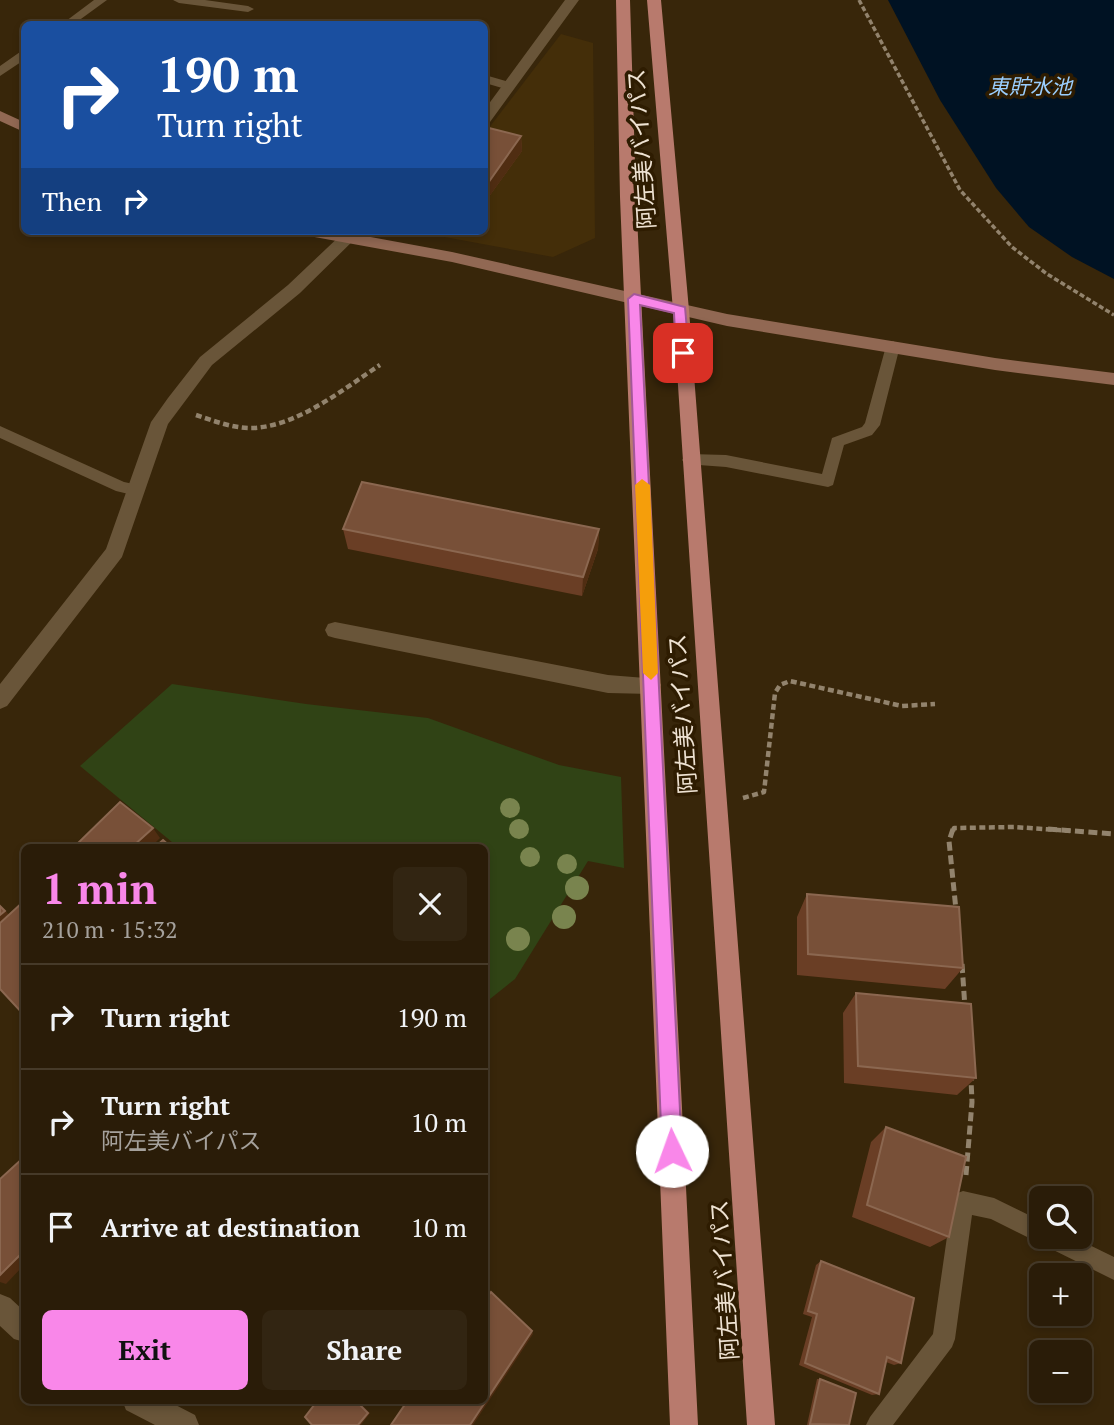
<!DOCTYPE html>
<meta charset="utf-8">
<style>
body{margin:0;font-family:"PT Serif","Noto Sans JP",serif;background:#322512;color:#f1f3f6;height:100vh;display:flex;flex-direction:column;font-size:26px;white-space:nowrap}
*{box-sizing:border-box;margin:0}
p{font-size:23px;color:#a5a19c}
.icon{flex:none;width:38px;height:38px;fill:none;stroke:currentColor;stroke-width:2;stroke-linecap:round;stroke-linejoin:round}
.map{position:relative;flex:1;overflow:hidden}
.sheet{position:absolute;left:21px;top:844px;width:467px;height:560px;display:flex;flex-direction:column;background:#2a1c08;border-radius:10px;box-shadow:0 4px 10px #0003,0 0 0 2px #463a29}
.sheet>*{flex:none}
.top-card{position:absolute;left:21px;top:21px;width:467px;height:214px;border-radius:10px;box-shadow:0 4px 10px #0003,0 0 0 2px #463a29;background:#1a4fa0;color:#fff;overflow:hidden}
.fabs{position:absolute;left:1029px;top:1186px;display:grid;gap:14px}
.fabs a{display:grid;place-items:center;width:63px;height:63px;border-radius:10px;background:#2a1c08;box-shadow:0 4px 10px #0003,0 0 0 2px #463a29;font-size:35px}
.pin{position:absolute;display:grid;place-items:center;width:60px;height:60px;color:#fff;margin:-30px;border-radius:14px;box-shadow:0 4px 10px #0006}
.me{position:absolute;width:77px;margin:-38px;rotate:357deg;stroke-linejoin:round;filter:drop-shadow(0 0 5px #0008)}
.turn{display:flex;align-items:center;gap:24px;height:147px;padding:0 21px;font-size:32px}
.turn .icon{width:91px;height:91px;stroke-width:2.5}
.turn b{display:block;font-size:49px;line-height:60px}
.then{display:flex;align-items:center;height:66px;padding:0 21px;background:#0003;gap:14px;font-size:26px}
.round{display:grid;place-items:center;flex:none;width:74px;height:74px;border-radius:10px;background:#322512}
.overview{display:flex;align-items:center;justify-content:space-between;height:119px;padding:0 21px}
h1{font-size:42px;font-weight:700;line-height:52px;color:#f987e9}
.action{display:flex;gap:14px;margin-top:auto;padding:14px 21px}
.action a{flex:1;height:80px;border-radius:10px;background:#f987e9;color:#111;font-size:28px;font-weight:700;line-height:80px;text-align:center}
.action a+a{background:#322512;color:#f1f3f6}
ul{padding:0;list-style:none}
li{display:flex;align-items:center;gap:21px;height:105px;padding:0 21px;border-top:2px solid #463a29}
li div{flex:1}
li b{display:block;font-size:26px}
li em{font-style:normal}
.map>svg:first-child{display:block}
</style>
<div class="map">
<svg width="1114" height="1425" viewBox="0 0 1114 1425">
<rect width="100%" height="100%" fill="#38260a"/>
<path fill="#442e09" d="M 561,34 L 593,43 L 595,238 L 553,257 L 412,231 L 485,231 L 485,133 Z"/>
<path fill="#304315" d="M 172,684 L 306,704 L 428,718 L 559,765 L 621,777 L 624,868 L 588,861 L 515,979 L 485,1003 L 485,847 L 178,847 L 80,766 Z"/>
<path fill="#001223" d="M 888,0 L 1114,0 L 1114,279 L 1072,257 L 1029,227 L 996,188 L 940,100 Z"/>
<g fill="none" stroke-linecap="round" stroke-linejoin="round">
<path stroke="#92836d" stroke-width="3.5" stroke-dasharray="5 2.5" stroke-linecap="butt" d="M 859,0 L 960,190 L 1012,247 L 1047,274 L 1114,315"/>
<path stroke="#92836d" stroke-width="4.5" stroke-dasharray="6 3.5" stroke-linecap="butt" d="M 196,415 C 214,421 235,429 254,428 C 300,425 343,389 380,365
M 743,798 L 764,792 L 775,693 L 780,685 L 790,681 L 902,706 L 935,704
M 953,831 L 954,828 L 1014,827 L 1073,831"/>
<path stroke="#92836d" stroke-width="5" stroke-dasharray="9 4.5" stroke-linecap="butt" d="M 953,829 L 949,841 L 956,910
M 1048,829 L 1114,834
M 962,964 L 965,1008
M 966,1175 L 972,1102 L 971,1079"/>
<path fill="#695539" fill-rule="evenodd" d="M 94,0 L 107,0 L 74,24 L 62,24 Z
M 173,0 L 205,0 L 248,6 L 254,9 L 248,12 L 179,3 Z
M 20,52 L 24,52 L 24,60 L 0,76 L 0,66 Z
M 485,75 L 513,83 L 515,86 L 509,90 L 485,83 Z
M 893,341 L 900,346 L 880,425 L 872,435 L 844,445 L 833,485 L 828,487 L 726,467 L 685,464 L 682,460 L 685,456 L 690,454 L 726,455 L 822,474 L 832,438 L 862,427 L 865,423 L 886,346 Z
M 0,426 L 124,482 L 143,486 L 145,490 L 137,496 L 116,491 L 0,438 Z
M 963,1191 L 994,1198 L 1041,1221 L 1041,1237 L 1073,1237 L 1114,1257 L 1114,1280 L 991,1219 L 972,1215 L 955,1339 L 952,1347 L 893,1425 L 866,1425 L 870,1417 L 933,1334 L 952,1202 L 955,1194 Z"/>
<path fill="#695539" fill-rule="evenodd" d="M 565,0 L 579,0 L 490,122 L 485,123 L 485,109 Z
M 345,231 L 363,231 L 300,293 L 212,365 L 180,408 L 168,424 L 122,557 L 7,706 L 0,709 L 0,684 L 106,549 L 151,422 L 168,398 L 200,357 L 288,285 Z
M 335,622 L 608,675 L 658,679 L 661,685 L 658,691 L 651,694 L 608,693 L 335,638 L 328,636 L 325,630 L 328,624 Z
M 0,1294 L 10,1298 L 24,1311 L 24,1342 L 14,1339 L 0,1326 Z
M 122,1400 L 166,1400 L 195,1415 L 199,1425 L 155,1425 L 126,1410 Z"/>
<path fill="#916853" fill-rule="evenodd" d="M 0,111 L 24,122 L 24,132 L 0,121 Z
M 301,231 L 338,231 L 452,252 L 727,314 L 995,358 L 1114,373 L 1114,385 L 995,370 L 727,326 L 452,262 L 309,236 Z"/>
<path fill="#b87a6d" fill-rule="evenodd" d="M 616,0 L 630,0 L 636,197 L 698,1425 L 670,1425 L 620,197 Z
M 647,0 L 661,0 L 689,310 L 775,1425 L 747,1425 L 673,310 Z"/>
</g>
<g fill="#79844e">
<circle cx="510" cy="808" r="10"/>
<circle cx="519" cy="829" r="10"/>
<circle cx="530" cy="857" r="10"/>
<circle cx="567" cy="864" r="10"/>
<circle cx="577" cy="888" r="12"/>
<circle cx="564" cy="917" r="12"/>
<circle cx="518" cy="939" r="12"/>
</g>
<path fill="#6a3e25" d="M 485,127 L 521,136 L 522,151 L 488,198 L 485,197 Z
M 343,529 L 599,529 L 598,549 L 582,596 L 348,549 Z
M 807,894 L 963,968 L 945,989 L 797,975 L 797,917 Z
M 856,993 L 976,1078 L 957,1095 L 844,1083 L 843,1013 Z
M 886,1127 L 949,1237 L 930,1247 L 852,1217 L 871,1142 Z
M 821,1261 L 901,1363 L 894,1365 L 886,1362 L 879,1394 L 872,1395 L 799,1365 L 812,1317 L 803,1314 L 816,1265 Z
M 817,1379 L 820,1379 L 849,1425 L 807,1425 Z"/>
<path fill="#502d12" d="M 521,136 L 522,151 L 488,198 L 488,183 Z
M 599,529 L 598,549 L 582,596 L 583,577 Z
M 153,828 L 160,838 L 151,847 L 132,847 Z
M 0,905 L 15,921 L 0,933 Z
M 24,1251 L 24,1265 L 6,1284 L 0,1282 L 0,1275 Z
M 532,1331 L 533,1334 L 473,1425 L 470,1425 Z
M 355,1400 L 357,1400 L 370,1413 L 361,1425 L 358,1425 Z"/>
<path fill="#785038" stroke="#8b6750" stroke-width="2" d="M 485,127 L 521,136 L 488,183 L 485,182 Z
M 362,482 L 599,529 L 583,577 L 343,529 Z
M 120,802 L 153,828 L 132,847 L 74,847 Z
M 163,840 L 171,847 L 155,847 Z
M 807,894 L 959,907 L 963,968 L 808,954 Z
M 24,901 L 24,1015 L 0,989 L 0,923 Z
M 0,906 L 5,911 L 0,915 Z
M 856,993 L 971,1004 L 976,1078 L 858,1066 Z
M 886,1127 L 966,1157 L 949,1237 L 867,1205 Z
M 23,1158 L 24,1158 L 24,1251 L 0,1275 L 0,1179 Z
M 821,1261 L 914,1298 L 901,1363 L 887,1357 L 879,1394 L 805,1363 L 817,1314 L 808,1311 Z
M 491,1292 L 532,1331 L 470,1425 L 391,1425 L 408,1400 L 485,1400 L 485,1299 Z
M 820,1379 L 856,1393 L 849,1425 L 810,1424 Z
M 318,1400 L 355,1400 L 368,1413 L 358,1425 L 312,1425 L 305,1417 Z"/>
<path fill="#f987e9" stroke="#a25897" stroke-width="2" d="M 634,294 L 685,307 L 689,353 L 683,358 L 676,353 L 674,313 L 640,305 L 682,1151 L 679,1158 L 672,1161 L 665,1158 L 662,1151 L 628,299 Z"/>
<path fill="#f59e0b" d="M 642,479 L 650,485 L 658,673 L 651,680 L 643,673 L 635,485 Z"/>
<g text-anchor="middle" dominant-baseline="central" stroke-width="7" stroke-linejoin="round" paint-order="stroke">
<g font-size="21" font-style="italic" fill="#9acefd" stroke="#2e1c01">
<text x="1030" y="86">東貯水池</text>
</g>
<g font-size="23" fill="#eee2d2" stroke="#2e1c01">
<text transform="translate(641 149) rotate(-94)">阿左美バイパス</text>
<text transform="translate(682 714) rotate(-94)">阿左美バイパス</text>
<text transform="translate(724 1280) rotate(-94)">阿左美バイパス</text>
</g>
</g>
</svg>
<div class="fabs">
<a><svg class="icon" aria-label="search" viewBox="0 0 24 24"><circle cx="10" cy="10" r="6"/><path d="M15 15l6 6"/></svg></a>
<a>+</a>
<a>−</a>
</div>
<div class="pin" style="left:683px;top:353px;background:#d93025"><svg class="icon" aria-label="arrive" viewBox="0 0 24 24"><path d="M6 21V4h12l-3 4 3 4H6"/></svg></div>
<svg class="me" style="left:672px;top:1151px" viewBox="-20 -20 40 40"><circle r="19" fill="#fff"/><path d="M0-13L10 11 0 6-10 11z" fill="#f987e9"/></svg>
<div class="top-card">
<div class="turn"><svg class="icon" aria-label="right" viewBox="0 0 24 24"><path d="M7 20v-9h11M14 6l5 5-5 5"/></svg><div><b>190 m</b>Turn right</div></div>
<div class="then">Then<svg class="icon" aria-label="right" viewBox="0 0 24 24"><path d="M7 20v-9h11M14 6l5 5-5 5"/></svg></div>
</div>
<section class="sheet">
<div class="overview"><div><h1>1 min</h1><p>210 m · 15:32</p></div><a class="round"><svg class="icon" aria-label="close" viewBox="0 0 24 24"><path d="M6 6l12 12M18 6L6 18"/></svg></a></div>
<ul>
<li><svg class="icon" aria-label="right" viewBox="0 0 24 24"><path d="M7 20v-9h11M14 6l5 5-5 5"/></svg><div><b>Turn right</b></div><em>190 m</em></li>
<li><svg class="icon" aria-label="right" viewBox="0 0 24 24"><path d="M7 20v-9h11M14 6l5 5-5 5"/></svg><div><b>Turn right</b><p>阿左美バイパス</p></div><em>10 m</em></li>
<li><svg class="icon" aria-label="arrive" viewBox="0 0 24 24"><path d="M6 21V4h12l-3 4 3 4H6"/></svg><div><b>Arrive at destination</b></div><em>10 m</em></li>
</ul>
<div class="action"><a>Exit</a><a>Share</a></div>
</section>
</div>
